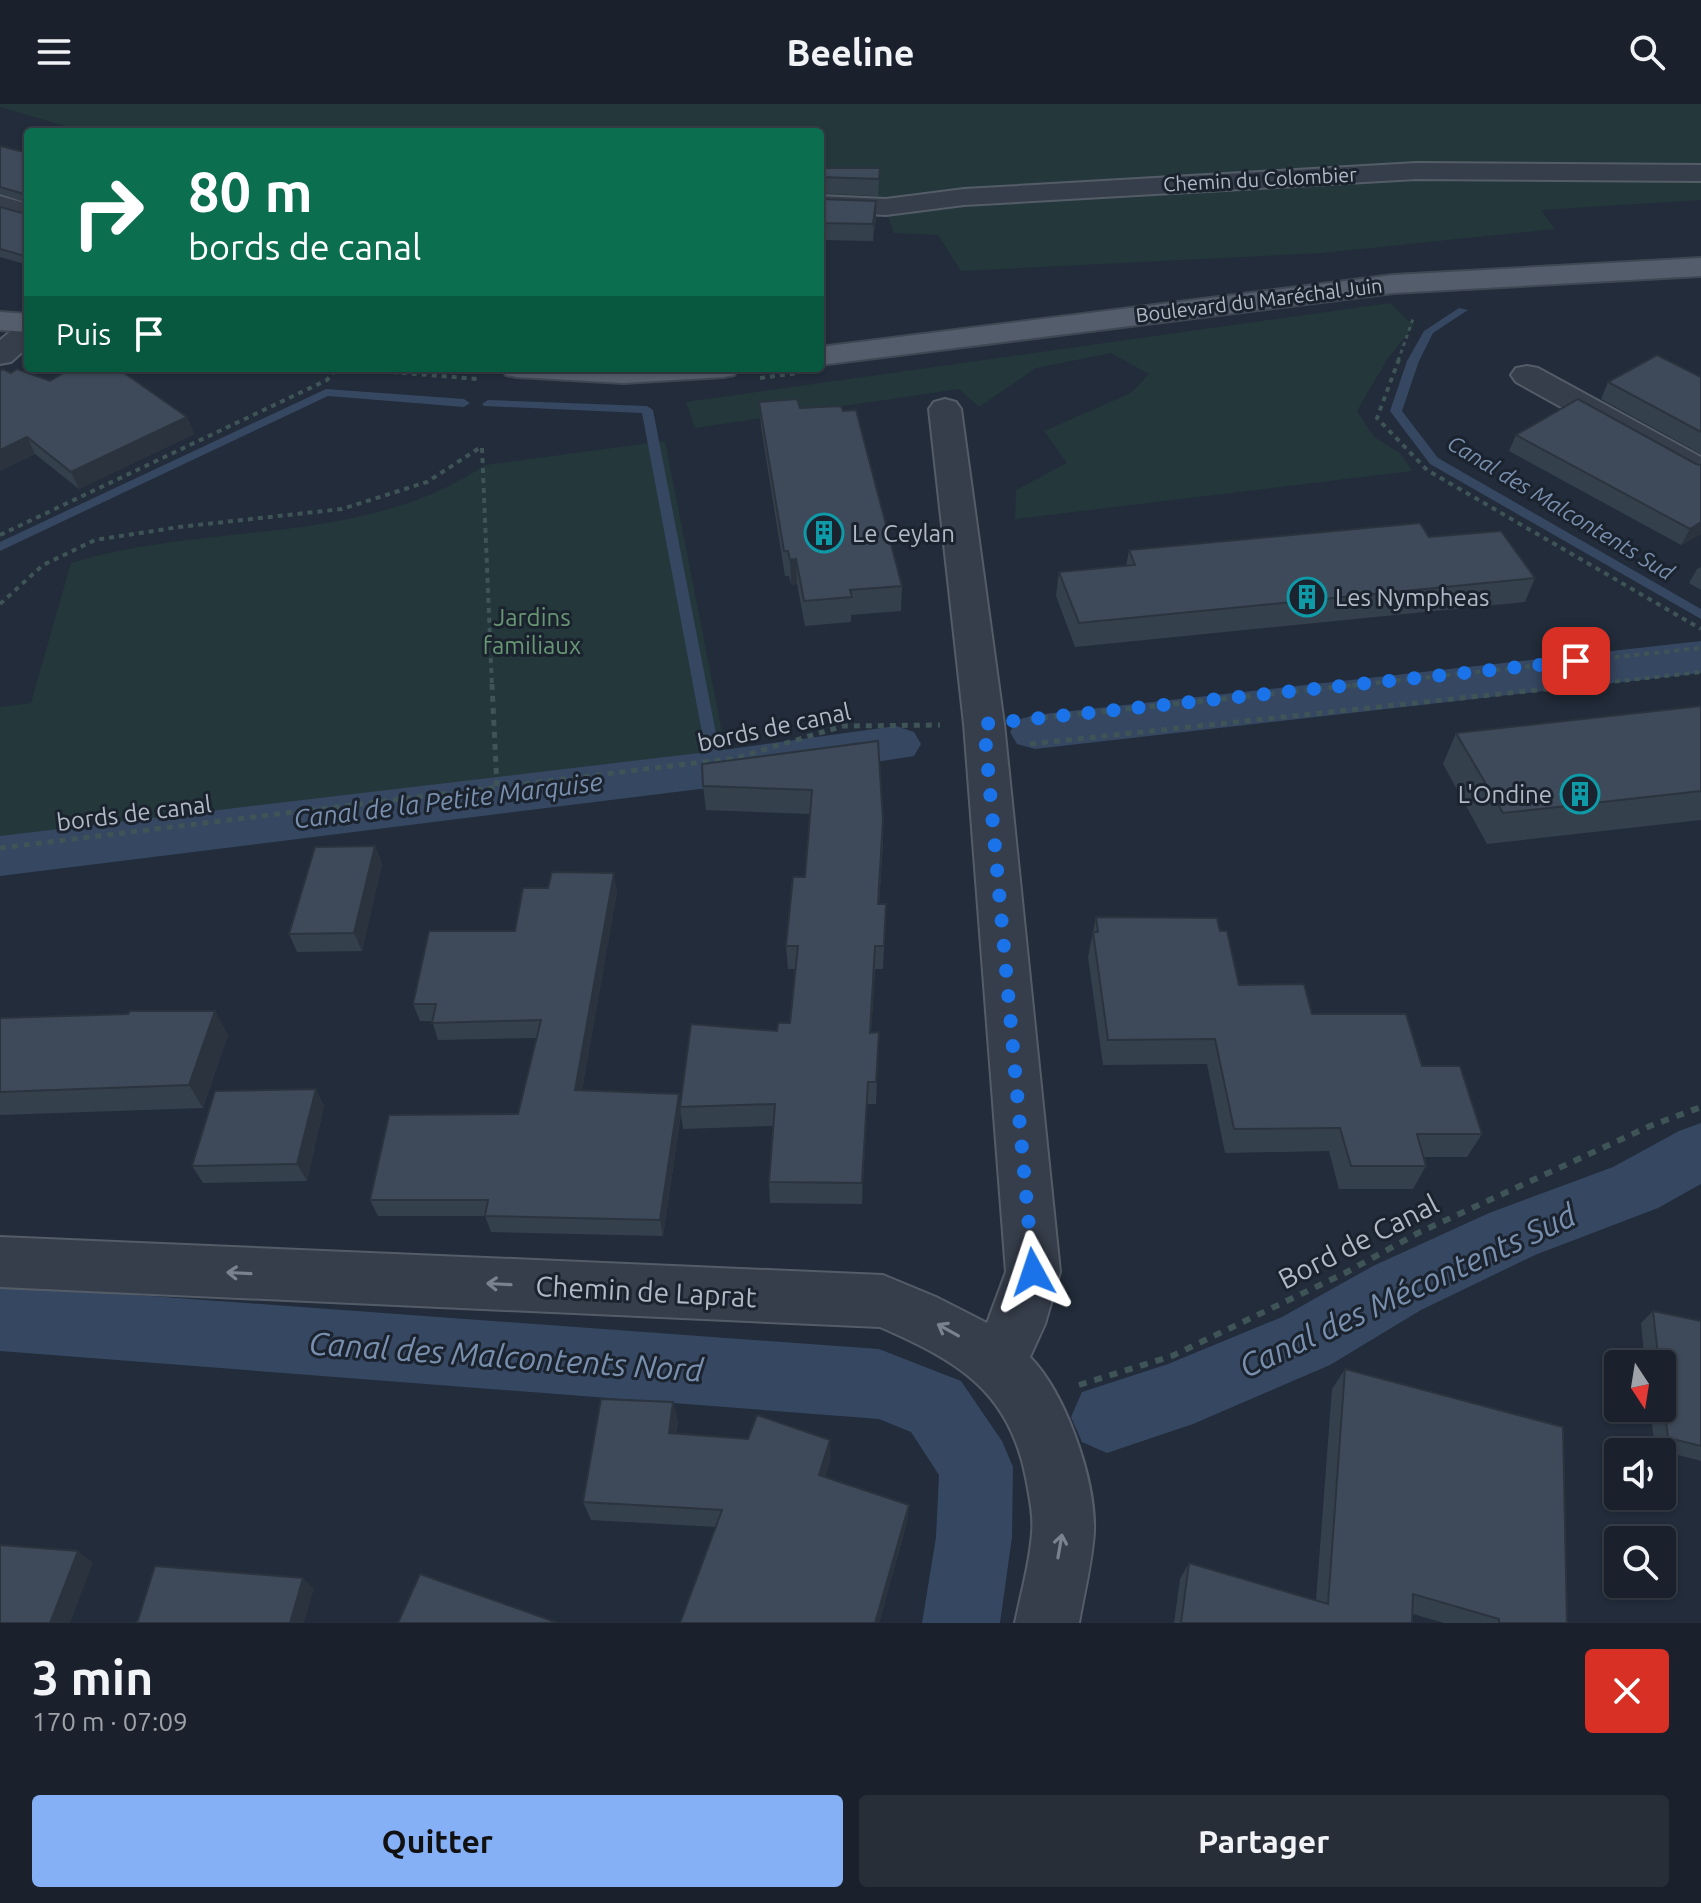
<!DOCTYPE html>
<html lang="fr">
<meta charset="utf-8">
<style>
body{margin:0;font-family:Ubuntu,sans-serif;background:#272e38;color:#f1f3f6;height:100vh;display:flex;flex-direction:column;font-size:30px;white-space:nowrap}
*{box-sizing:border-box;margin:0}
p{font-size:26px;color:#9fa3a9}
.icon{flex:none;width:44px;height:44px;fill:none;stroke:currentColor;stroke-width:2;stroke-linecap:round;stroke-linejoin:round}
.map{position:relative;height:1519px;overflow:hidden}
.drawer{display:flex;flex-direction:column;background:#1a212c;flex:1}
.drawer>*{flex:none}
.top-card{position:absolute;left:24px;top:24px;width:800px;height:244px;border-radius:8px;box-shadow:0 2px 6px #0004,0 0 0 2px #383e48;background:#0b6e4f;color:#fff;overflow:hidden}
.needle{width:52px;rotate:168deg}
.fabs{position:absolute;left:1604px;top:1246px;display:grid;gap:16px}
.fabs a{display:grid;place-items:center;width:72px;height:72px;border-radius:8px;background:#1a212c;box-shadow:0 2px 6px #0004,0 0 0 2px #383e48;font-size:40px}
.pin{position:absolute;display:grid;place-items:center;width:68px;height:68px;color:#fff;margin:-34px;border-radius:16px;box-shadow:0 4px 12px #0006}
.me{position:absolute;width:88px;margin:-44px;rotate:355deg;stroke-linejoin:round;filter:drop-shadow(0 0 6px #0008)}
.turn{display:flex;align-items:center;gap:28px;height:168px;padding:0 32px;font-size:36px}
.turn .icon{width:104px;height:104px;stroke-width:2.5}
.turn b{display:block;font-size:56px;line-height:68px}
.then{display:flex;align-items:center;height:76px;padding:0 32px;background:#0003;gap:16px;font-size:30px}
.round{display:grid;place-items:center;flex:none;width:84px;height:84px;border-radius:8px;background:#272e38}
.head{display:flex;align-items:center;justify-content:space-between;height:136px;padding:0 32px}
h1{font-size:48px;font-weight:700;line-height:60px}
.action{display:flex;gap:16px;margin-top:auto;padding:16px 32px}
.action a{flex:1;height:92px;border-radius:8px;background:#86b0f6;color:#111;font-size:32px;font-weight:700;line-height:92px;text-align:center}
.action a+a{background:#272e38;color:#f1f3f6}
header{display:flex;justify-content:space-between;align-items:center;height:104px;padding:0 32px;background:#1a212c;font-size:36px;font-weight:700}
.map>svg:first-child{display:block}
</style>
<header><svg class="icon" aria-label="menu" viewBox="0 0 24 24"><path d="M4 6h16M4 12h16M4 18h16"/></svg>Beeline<svg class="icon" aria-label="search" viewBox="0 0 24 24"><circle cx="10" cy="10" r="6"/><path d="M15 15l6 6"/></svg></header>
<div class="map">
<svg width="1701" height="1519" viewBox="0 0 1701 1519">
<rect width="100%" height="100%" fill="#222c3a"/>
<path fill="#24383b" d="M 0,0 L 1701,0 L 1701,96 L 1541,106 L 1555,125 L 1321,149 L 961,167 L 938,131 L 894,129 L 882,97 L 820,94 L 820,28 L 86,28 L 0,3 Z
M 1390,199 L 1414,222 L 1388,254 L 1357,307 L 1374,333 L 1400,349 L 1412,367 L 1015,415 L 1016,386 L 1067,359 L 1044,327 L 1131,289 L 1149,270 L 1111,249 L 1036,264 L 979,303 L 959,285 L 695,324 L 686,298 Z
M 665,337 L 730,669 L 0,758 L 0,603 L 31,599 L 71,459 C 206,417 363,444 485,361 Z"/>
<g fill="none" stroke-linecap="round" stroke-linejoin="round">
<path fill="#364761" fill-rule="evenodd" d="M 1459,204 L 1468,206 L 1433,229 L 1419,257 L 1402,307 L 1438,354 L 1701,505 L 1701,515 L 1430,360 L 1390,307 L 1407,257 L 1424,227 Z
M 326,285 L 464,295 L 470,299 L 464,303 L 328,292 L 0,447 L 0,438 Z
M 488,296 L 647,302 L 653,306 L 720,650 L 718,654 L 708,654 L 706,650 L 642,309 L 484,302 L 482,300 Z"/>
<path fill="#364761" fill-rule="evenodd" d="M 1701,537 L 1701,569 L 1035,645 L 1017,640 L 1010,628 L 1017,616 L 1035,611 Z
M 896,622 L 914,628 L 921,640 L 914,652 L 716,683 L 0,772 L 0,732 L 716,647 Z
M 1701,1019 L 1701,1080 L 1658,1104 L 1535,1151 L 1421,1206 L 1330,1261 L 1193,1320 L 1107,1349 L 1082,1338 L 1071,1313 L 1082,1288 L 1168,1260 L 1282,1213 L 1373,1162 L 1489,1109 L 1613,1063 L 1679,1027 Z
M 0,1181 L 879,1245 L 961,1277 L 1002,1337 L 1013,1363 L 1012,1433 L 1000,1519 L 922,1519 L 936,1433 L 939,1371 L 911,1328 L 879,1315 L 0,1247 Z"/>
<defs>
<path id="minor" d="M 1416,59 L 1701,61 L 1701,77 L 1416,75 L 964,101 L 886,111 L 820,108 L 820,92 L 886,95 L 964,85 Z
M 0,92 L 28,100 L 28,116 L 0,108 Z
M 28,219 L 28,243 L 11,258 L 0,260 L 0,236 L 17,222 Z
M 1527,262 L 1538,264 L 1701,353 L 1701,377 L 1689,374 L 1516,278 L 1511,271 L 1516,264 Z
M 945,295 L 956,298 L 961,305 L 1004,620 L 1060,1168 L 1045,1220 L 1030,1253 C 1066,1290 1096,1376 1094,1428 C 1092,1459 1084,1489 1079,1519 L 1015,1519 C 1021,1489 1030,1459 1032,1429 C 1034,1411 1029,1391 1026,1374 C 1009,1286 957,1257 880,1223 L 0,1183 L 0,1133 L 883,1171 L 936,1193 L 987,1219 L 1006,1168 L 964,620 L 929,305 L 934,298 Z"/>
<path id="major" d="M 1701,154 L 1701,172 L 1393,189 L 820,261 L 820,243 L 1393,171 Z
M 0,208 L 28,210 L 28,228 L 0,226 Z
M 501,264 L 739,264 L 734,271 L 723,273 L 624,279 L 517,273 L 506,271 Z"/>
</defs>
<use href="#minor" stroke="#545c68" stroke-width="4"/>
<use href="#major" stroke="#3f4753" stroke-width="4"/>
<path stroke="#3f5456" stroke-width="3" stroke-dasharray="4 4" stroke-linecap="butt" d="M 1398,257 L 1413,215"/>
<path stroke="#3f5456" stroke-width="4" stroke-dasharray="5 5" stroke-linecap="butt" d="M 1399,255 L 1377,314 L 1427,366 L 1701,525
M 342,264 L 478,275
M 760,274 L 798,269
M 482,344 L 492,582
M 0,431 L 327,276 L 337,264
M 0,500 L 43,461 L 95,436 L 179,423 L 342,405 L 427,378 L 481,343
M 1346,582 L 1701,544
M 1575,582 L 1701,568"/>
<path stroke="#3f5456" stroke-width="5" stroke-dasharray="6 6" stroke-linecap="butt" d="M 492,580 L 497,684
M 1030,615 L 1365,580
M 1030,640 L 1593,580
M 0,744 L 736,654 L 843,622 L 940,621"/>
<path stroke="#3f5456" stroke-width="6" stroke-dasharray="8 8" stroke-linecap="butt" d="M 1079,1281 L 1172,1252 L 1345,1169 L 1418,1129 L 1650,1022 L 1701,1003"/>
<use href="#minor" fill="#363e4b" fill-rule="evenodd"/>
<use href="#major" fill="#545d6b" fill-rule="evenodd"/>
</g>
<path fill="#35404d" d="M 0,42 L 28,49 L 28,161 L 0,153 L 0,103 L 26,110 L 27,99 L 0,90 Z
M 820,64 L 880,64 L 878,92 L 820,89 Z
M 820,95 L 876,114 L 873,137 L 820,136 Z
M 0,267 L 50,277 L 187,313 L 194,330 L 79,385 L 35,350 L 0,367 Z
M 1701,273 L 1701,350 L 1601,295 L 1608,278 Z
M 759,298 L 800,304 L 902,482 L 901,507 L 851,511 L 851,518 L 805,522 L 797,480 L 791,481 L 789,472 L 785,472 L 761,323 Z
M 1516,331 L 1701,361 L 1701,430 L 1681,441 L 1509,347 Z
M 1429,433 L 1535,474 L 1525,498 L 1075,543 L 1056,492 L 1059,468 L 1126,462 L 1129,446 Z
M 1701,463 L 1701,486 L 1689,479 L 1697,465 Z
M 1701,602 L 1701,716 L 1487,740 L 1443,660 L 1456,629 Z
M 878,637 L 883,740 L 879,800 L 885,823 L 883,865 L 875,865 L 871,929 L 879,928 L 876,1000 L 867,1000 L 862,1100 L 770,1099 L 769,1078 L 773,1022 L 683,1025 L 681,1010 L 663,1132 L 491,1128 L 485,1112 L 378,1112 L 370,1096 L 518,1010 L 537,934 L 438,936 L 432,917 L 420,917 L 413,900 L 515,827 L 617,788 L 582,986 L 680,1000 L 777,927 L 790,919 L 796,865 L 788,865 L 786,842 L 805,773 L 810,710 L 706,706 L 703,682 Z
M 375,742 L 382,760 L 362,847 L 297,848 L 289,830 Z
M 1096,813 L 1220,827 L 1239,881 L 1312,910 L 1422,962 L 1482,1030 L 1467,1053 L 1424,1053 L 1426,1062 L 1413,1085 L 1339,1085 L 1329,1047 L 1225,1049 L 1207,960 L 1103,961 L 1088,853 Z
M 215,907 L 228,931 L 203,1004 L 0,1011 L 0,914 Z
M 316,985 L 324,1002 L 307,1077 L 203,1079 L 192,1062 Z
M 1653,1207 L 1701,1217 L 1701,1357 L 1655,1345 L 1650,1304 L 1662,1304 L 1662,1260 L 1645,1260 L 1641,1219 Z
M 1345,1265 L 1567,1519 L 1444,1519 L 1413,1510 L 1412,1519 L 1174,1519 L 1180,1475 L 1189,1459 L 1316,1496 L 1332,1285 Z
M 673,1298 L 678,1318 L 676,1329 L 831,1355 L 825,1373 L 909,1401 L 907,1418 L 879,1519 L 680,1519 L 716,1423 L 591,1416 L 583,1398 Z"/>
<path fill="#2b343e" d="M 876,97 L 876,114 L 873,137 L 873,120 Z
M 187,313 L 194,330 L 79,385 L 71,368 Z
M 27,333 L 35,350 L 0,367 L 0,346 Z
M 1701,418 L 1701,430 L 1681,441 L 1690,425 Z
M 796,455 L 797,480 L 791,481 L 790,456 Z
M 375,742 L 382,760 L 362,847 L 354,829 Z
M 614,769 L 617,788 L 579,1003 L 575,986 Z
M 215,907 L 228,931 L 203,1004 L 189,981 Z
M 868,978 L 867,1000 L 862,1100 L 862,1079 Z
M 316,985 L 324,1002 L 307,1077 L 297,1060 Z
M 679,990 L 681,1010 L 663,1132 L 660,1116 Z
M 673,1298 L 678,1318 L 674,1348 L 669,1329 Z
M 830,1336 L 831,1355 L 820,1389 L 819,1371 Z
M 909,1401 L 907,1418 L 879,1519 L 875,1519 Z
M 78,1447 L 93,1459 L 70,1519 L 50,1519 Z
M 303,1474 L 314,1485 L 304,1519 L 290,1519 Z"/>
<path fill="#3e4a59" stroke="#2b343e" stroke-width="2" d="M 0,42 L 28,49 L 28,153 L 0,145 L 0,103 L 26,110 L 27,91 L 0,83 Z
M 820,64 L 880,64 L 879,75 L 820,73 Z
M 820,95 L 876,97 L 873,120 L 820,119 Z
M 1657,251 L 1701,273 L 1701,328 L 1608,278 Z
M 72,264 L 117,264 L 187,313 L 71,368 L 27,333 L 0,346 L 0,267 L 3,265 L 11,269 L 17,265 L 50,277 Z
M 797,295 L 800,304 L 841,302 L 843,307 L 856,306 L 902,482 L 850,486 L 852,493 L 804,497 L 796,455 L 790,456 L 788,447 L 784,447 L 759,298 Z
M 1578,295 L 1696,360 L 1701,361 L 1701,418 L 1690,425 L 1516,331 Z
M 1420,419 L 1429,433 L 1501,427 L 1535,474 L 1079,519 L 1059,468 L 1135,461 L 1129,446 Z
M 1701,602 L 1701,687 L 1503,709 L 1456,629 Z
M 878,637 L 883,716 L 878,800 L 886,800 L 884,842 L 875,842 L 870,929 L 879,928 L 876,978 L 868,978 L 862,1079 L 769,1078 L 775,1000 L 680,1003 L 691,920 L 777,927 L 778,919 L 790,919 L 798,842 L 786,842 L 793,773 L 805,773 L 812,686 L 703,682 L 702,660 Z
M 375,742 L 354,829 L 289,830 L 315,743 Z
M 552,768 L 614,769 L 575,986 L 679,990 L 660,1116 L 485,1112 L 488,1096 L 370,1096 L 389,1011 L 518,1010 L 541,916 L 432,919 L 436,900 L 413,900 L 429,827 L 515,827 L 523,784 L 548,784 Z
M 1096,813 L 1217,814 L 1220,827 L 1227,827 L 1239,881 L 1304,880 L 1312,910 L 1406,910 L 1422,962 L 1460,962 L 1482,1030 L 1417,1030 L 1426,1062 L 1351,1062 L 1340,1024 L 1234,1025 L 1215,935 L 1108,936 L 1093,828 L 1098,828 Z
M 130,907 L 215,907 L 189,981 L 0,988 L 0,914 L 128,910 Z
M 316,985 L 297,1060 L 192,1062 L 215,987 Z
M 1653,1207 L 1701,1217 L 1701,1342 L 1668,1334 L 1662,1282 L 1662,1260 L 1659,1260 Z
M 1345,1265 L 1563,1323 L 1567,1519 L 1499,1519 L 1499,1515 L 1413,1490 L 1412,1519 L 1181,1519 L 1189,1459 L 1328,1500 Z
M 601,1295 L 673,1298 L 669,1329 L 748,1335 L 757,1311 L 830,1336 L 819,1371 L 909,1401 L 875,1519 L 680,1519 L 722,1406 L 583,1398 Z
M 0,1441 L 78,1447 L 50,1519 L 0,1519 Z
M 155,1462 L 303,1474 L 290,1519 L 137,1519 Z
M 420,1470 L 558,1519 L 398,1519 Z"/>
<defs><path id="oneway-shaft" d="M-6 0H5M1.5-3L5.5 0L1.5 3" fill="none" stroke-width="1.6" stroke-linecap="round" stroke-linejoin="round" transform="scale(2)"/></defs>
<g stroke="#7a828f">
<use href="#oneway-shaft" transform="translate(239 1169) rotate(-177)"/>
<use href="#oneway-shaft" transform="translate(499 1180) rotate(-177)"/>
<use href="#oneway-shaft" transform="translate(948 1226) rotate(-151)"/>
<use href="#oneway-shaft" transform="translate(1060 1442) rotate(-80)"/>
</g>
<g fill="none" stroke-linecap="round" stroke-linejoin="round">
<path stroke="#1a73e8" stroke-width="14" stroke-dasharray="0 25.2" d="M 1033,1168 L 984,620 L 1576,557"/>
</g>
<defs>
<symbol id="building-ring" viewBox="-11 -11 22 22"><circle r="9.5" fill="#1b232f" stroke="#0f9aa8" stroke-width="1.5"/><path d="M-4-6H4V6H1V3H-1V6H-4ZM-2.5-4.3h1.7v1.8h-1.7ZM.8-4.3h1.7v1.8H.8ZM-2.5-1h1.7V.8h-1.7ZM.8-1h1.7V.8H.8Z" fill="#0f9aa8"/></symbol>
</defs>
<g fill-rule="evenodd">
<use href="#building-ring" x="802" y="407" width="44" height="44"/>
<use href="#building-ring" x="1285" y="471" width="44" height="44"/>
<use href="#building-ring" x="1558" y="668" width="44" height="44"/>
</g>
<g text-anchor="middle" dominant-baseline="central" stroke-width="6" stroke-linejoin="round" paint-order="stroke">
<g font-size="20" fill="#b1b9c6" stroke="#1b232f">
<text transform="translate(1260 75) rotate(-3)">Chemin du Colombier</text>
<text transform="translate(1259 196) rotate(-7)">Boulevard du Maréchal Juin</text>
</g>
<g font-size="22" font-style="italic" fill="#798fae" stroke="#1b232f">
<text transform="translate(1561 403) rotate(31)">Canal des Malcontents Sud</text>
</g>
<g font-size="24" fill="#b1b9c6" stroke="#1b232f" text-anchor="start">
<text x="852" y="429">Le Ceylan</text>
<text x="1335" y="493">Les Nympheas</text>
<text x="1552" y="690" text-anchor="end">L'Ondine</text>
</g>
<g font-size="24" fill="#689774" stroke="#1b232f">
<text x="532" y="513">Jardins<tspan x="532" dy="28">familiaux</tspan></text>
</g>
<g font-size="24" fill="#b1b9c6" stroke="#1b232f">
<text transform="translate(774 623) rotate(-12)">bords de canal</text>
<text transform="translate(134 709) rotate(-7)">bords de canal</text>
</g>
<g font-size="26" font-style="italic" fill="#798fae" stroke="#1b232f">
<text transform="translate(448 696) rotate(-7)">Canal de la Petite Marquise</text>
</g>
<g font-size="28" fill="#b1b9c6" stroke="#1b232f">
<text transform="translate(1358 1137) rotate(-27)">Bord de Canal</text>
<text transform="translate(646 1187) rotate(3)">Chemin de Laprat</text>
</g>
<g font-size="32" font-style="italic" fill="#798fae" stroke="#1b232f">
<text transform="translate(1407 1186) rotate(-25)">Canal des Mécontents Sud</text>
<text transform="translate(506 1252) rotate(4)">Canal des Malcontents Nord</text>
</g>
</g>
</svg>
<div class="fabs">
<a><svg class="needle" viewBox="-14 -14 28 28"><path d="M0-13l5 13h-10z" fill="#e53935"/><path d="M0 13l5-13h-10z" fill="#9fa3a9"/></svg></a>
<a><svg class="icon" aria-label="sound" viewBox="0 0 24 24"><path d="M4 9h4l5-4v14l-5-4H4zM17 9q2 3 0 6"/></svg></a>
<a><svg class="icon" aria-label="search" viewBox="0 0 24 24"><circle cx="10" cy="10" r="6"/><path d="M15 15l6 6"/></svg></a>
</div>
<div class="pin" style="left:1576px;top:557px;background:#d93025"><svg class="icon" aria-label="arrive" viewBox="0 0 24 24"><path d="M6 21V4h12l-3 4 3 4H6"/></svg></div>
<svg class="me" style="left:1033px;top:1168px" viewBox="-20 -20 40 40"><path d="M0-17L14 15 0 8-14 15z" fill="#1a73e8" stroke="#fff" stroke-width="4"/></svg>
<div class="top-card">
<div class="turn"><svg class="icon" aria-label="right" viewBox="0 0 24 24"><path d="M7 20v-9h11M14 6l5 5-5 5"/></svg><div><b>80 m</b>bords de canal</div></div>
<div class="then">Puis<svg class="icon" aria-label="arrive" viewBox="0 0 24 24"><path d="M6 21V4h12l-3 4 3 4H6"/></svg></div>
</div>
</div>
<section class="drawer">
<div class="head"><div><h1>3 min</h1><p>170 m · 07:09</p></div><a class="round" style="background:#d93025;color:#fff"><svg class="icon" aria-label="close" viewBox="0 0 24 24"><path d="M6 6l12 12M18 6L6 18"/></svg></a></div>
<div class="action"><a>Quitter</a><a>Partager</a></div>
</section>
